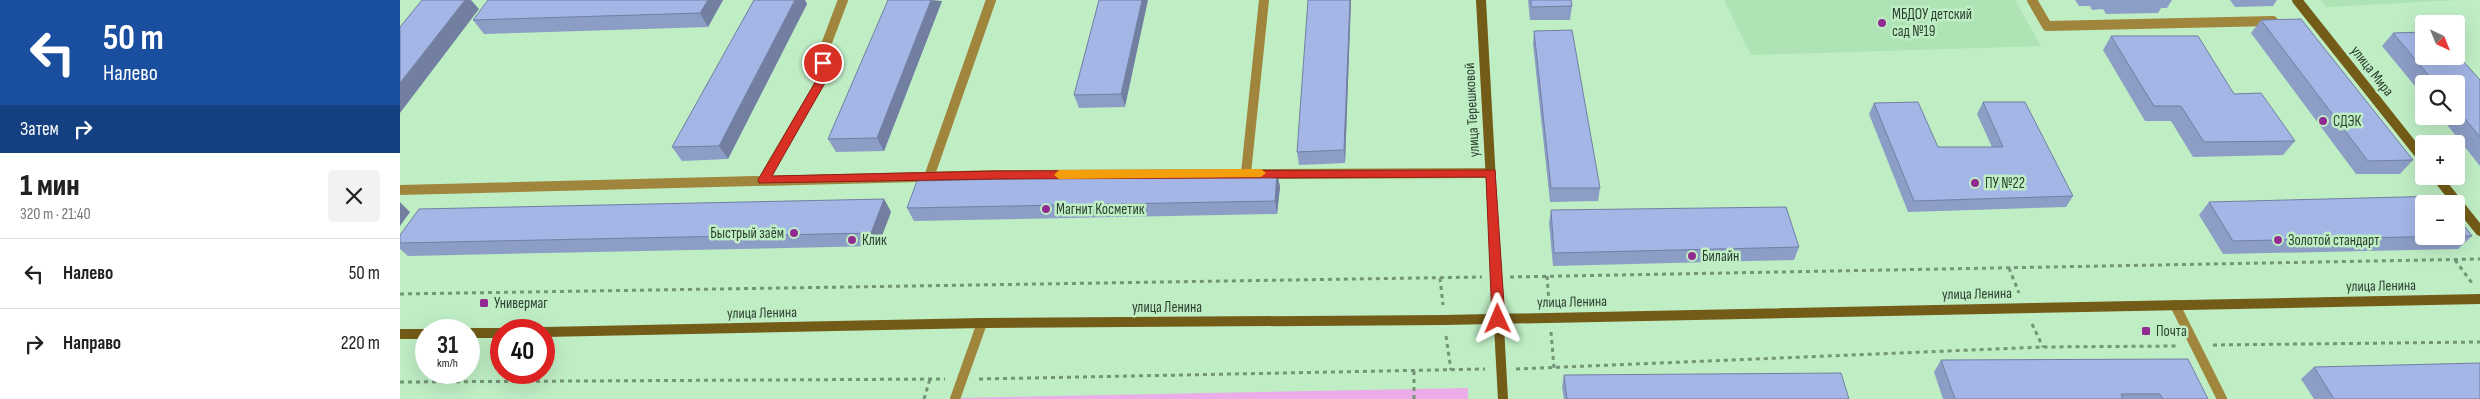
<!DOCTYPE html>
<html lang="ru">
<meta charset="utf-8">
<style>
body{margin:0;font-family:"Sofia Sans Condensed",sans-serif;background:#f2f2f2;color:#222;height:100vh;display:flex;flex-direction:column;font-size:19px;white-space:nowrap}
*{box-sizing:border-box;margin:0}
p{font-size:16px;color:#767676}
.icon{flex:none;width:28px;height:28px;fill:none;stroke:currentColor;stroke-width:2;stroke-linecap:round;stroke-linejoin:round}
.map{position:relative;flex:1;overflow:hidden}
.sheet{display:flex;flex-direction:column;background:#fff;width:400px}
.sheet>*{flex:none}
.hud{background:#1a4fa0;color:#fff;overflow:hidden}
.needle{width:32px;rotate:137deg}
.buttons{position:absolute;left:2015px;top:15px;display:grid;gap:10px}
.buttons a{display:grid;place-items:center;width:50px;height:50px;border-radius:5px;background:#fff;box-shadow:0 5px 20px #0002;font-size:25px}
.speed{position:absolute;left:15px;top:319px;display:flex;gap:10px;font-size:25px;font-weight:700;text-align:center}
.speed>*{display:grid;place-content:center;width:65px;height:65px;border-radius:50%;background:#fff;box-shadow:0 5px 20px #0002;line-height:1}
.speed small{font-size:12px;font-weight:400}
.speed .limit{border:8px solid #d22;background:#fff;color:#111}
.pin{position:absolute;display:grid;place-items:center;width:42px;height:42px;color:#fff;margin:-21px;border:2px solid #fff;border-radius:50%;box-shadow:0 1px 5px #0007}
.me{position:absolute;width:55px;margin:-28px;rotate:359deg;stroke-linejoin:round;filter:drop-shadow(0 0 4px #0008)}
.turn{display:flex;align-items:center;gap:18px;height:105px;padding:0 20px;font-size:22px}
.turn .icon{width:65px;height:65px;stroke-width:2.5}
.turn b{display:block;font-size:35px;line-height:42px}
.then{display:flex;align-items:center;height:48px;padding:0 20px;background:#0003;gap:10px;font-size:19px}
.round{display:grid;place-items:center;flex:none;width:52px;height:52px;border-radius:5px;background:#f2f2f2}
.head{display:flex;align-items:center;justify-content:space-between;height:85px;padding:0 20px}
h1{font-size:30px;font-weight:800;line-height:38px}
ul{padding:0;list-style:none}
li{display:flex;align-items:center;gap:15px;height:70px;padding:0 20px;border-top:1px solid #e0e0e0}
li div{flex:1}
li b{display:block;font-size:19px}
li em{font-style:normal}
main{display:flex;flex:1;min-height:0}
.map>svg:first-child{display:block}
</style>
<main>
<section class="sheet">
<div class="hud">
<div class="turn"><svg class="icon" aria-label="left" viewBox="0 0 24 24"><path d="M17 20v-9H6M10 6l-5 5 5 5"/></svg><div><b>50 m</b>Налево</div></div>
<div class="then">Затем<svg class="icon" aria-label="right" viewBox="0 0 24 24"><path d="M7 20v-9h11M14 6l5 5-5 5"/></svg></div>
</div>
<div class="head"><div><h1>1 мин</h1><p>320 m · 21:40</p></div><a class="round"><svg class="icon" aria-label="close" viewBox="0 0 24 24"><path d="M6 6l12 12M18 6L6 18"/></svg></a></div>
<ul>
<li><svg class="icon" aria-label="left" viewBox="0 0 24 24"><path d="M17 20v-9H6M10 6l-5 5 5 5"/></svg><div><b>Налево</b></div><em>50 m</em></li>
<li><svg class="icon" aria-label="right" viewBox="0 0 24 24"><path d="M7 20v-9h11M14 6l5 5-5 5"/></svg><div><b>Направо</b></div><em>220 m</em></li>
</ul>
</section>
<div class="map">
<svg width="2080" height="399" viewBox="0 0 2080 399">
<rect width="100%" height="100%" fill="#bfeec5"/>
<path fill="#aee3b5" d="M 1324,0 L 1615,0 L 1641,46 L 1351,55 Z
M 1920,0 L 2060,0 L 1926,7 Z"/>
<path fill="#ebace7" d="M 1068,388 L 1068,399 L 557,399 L 557,398 Z"/>
<g fill="none" stroke-linecap="round" stroke-linejoin="round">
<path stroke="#749478" stroke-width="3" stroke-dasharray="4 4" stroke-linecap="butt" d="M 2055,260 L 2072,283
M 1609,268 L 1619,293
M 1147,276 L 1149,303
M 1110,277 L 2080,259
M 1040,278 L 1043,305
M 0,294 L 1082,277
M 1632,324 L 1643,347
M 1151,332 L 1154,368
M 1046,336 L 1051,370
M 1813,345 L 2080,342
M 1116,369 L 1643,347 L 1777,346
M 1014,371 L 1014,399
M 579,379 L 1085,369
M 0,382 L 545,379
M 524,399 L 530,379"/>
<path stroke="#a0853d" stroke-width="10" d="M 1632,0 L 1647,26 L 1873,21
M 846,173 L 864,0
M 529,177 L 591,0
M 363,180 L 421,81 L 426,45 L 443,0
M 0,190 L 596,175 L 1091,173
M 1775,305 L 1822,399"/>
<path stroke="#a0853d" stroke-width="10" d="M 555,399 L 582,323"/>
<path stroke="#735b18" stroke-width="10" d="M 1081,0 L 1103,399
M 1897,0 L 2024,160
M 2036,176 L 2080,231
M 144,332 L 582,323 L 1044,320 L 2080,299
M 69,333 L 101,333
M 0,334 L 26,334"/>
</g>
<path fill="#8c9dc6" d="M 323,0 L 308,27 L 84,34 L 73,20 Z
M 354,0 L 405,0 L 407,4 L 328,159 L 282,161 L 272,147 Z
M 699,0 L 725,107 L 679,108 L 674,95 Z
M 951,0 L 945,163 L 899,165 L 897,152 Z
M 1128,0 L 1171,0 L 1172,6 L 1170,20 L 1130,20 Z
M 1675,0 L 1772,0 L 1767,8 L 1761,8 L 1758,13 L 1706,14 L 1703,9 L 1692,10 L 1690,6 L 1679,6 Z
M 1830,0 L 1877,0 L 1873,6 L 1835,7 Z
M 542,1 L 484,151 L 436,152 L 428,139 Z
M 1861,20 L 2013,160 L 2000,174 L 1956,174 L 1851,33 Z
M 1134,31 L 1200,188 L 1198,201 L 1150,202 L 1133,44 Z
M 1993,33 L 2080,80 L 2080,166 L 2040,116 L 2056,116 L 2056,84 L 2024,84 L 2024,97 L 1982,46 Z
M 1711,36 L 1834,94 L 1895,141 L 1883,155 L 1793,157 L 1771,121 L 1745,121 L 1703,50 Z
M 1583,102 L 1673,196 L 1666,207 L 1508,212 L 1469,114 L 1474,103 L 1538,147 L 1592,147 L 1577,114 Z
M 877,173 L 880,187 L 877,214 L 514,221 L 507,208 Z
M 484,199 L 491,212 L 478,246 L 8,256 L 0,249 L 0,235 Z
M 1809,202 L 2072,236 L 2058,249 L 1823,254 L 1799,215 Z
M 1151,210 L 1399,247 L 1394,260 L 1153,266 L 1149,223 Z
M 1541,360 L 1808,399 L 1543,399 L 1534,372 Z
M 1914,367 L 2080,399 L 1914,399 L 1901,379 Z
M 1164,375 L 1449,399 L 1164,399 L 1162,387 Z"/>
<path fill="#727fa1" d="M 65,0 L 71,0 L 79,9 L 0,113 L 0,83 Z
M 308,0 L 323,0 L 308,27 L 300,13 Z
M 395,0 L 405,0 L 407,4 L 328,159 L 319,146 Z
M 531,0 L 542,1 L 484,151 L 477,138 Z
M 742,0 L 748,0 L 725,107 L 721,94 Z
M 950,0 L 951,0 L 945,163 L 944,150 Z
M 877,173 L 880,187 L 877,214 L 875,201 Z
M 484,199 L 491,212 L 478,246 L 471,233 Z
M 0,202 L 10,212 L 0,226 Z"/>
<path fill="#a3b6e6" stroke="#727fa1" d="M 22,0 L 65,0 L 0,83 L 0,27 Z
M 88,0 L 308,0 L 300,13 L 73,20 Z
M 354,0 L 395,0 L 319,146 L 272,147 Z
M 488,0 L 531,0 L 477,138 L 428,139 Z
M 699,0 L 742,0 L 721,94 L 674,95 Z
M 908,0 L 950,0 L 944,150 L 897,152 Z
M 1131,0 L 1171,0 L 1172,6 L 1131,7 Z
M 1901,19 L 2013,160 L 1968,161 L 1861,20 Z
M 1172,30 L 1200,188 L 1151,188 L 1134,31 Z
M 2024,32 L 2024,56 L 2056,56 L 2056,53 L 2080,80 L 2080,137 L 2056,108 L 2056,84 L 2036,84 L 1993,33 Z
M 1711,36 L 1798,36 L 1834,94 L 1861,93 L 1895,141 L 1804,142 L 1781,106 L 1754,106 Z
M 1518,102 L 1538,147 L 1603,147 L 1583,102 L 1625,102 L 1673,196 L 1514,201 L 1474,103 Z
M 877,173 L 875,201 L 507,208 L 517,181 Z
M 2041,196 L 2047,204 L 2024,204 L 2024,236 L 2048,236 L 1833,241 L 1809,202 Z
M 484,199 L 471,233 L 0,243 L 0,235 L 19,209 Z
M 1386,207 L 1399,247 L 1154,253 L 1151,210 Z
M 2056,215 L 2072,236 L 2056,236 Z
M 1788,359 L 1808,399 L 1763,399 L 1760,394 L 1721,394 L 1723,399 L 1555,399 L 1541,360 Z
M 2080,363 L 2080,399 L 1934,399 L 1914,367 Z
M 1441,373 L 1449,399 L 1167,399 L 1164,375 Z"/>
<path fill="#d93025" stroke="#8d1f18" d="M 423,60 L 428,63 L 426,81 L 372,176 L 596,171 L 1095,170 L 1105,319 L 1098,324 L 1092,319 L 1086,177 L 596,179 L 359,183 L 358,180 L 416,81 L 418,63 Z"/>
<path fill="#f59e0b" d="M 861,169 L 866,173 L 861,177 L 659,179 L 654,175 L 659,170 Z"/>
<g fill="#922b91" stroke="#bfeec5" stroke-width="2">
<circle cx="1482" cy="23" r="5"/>
<circle cx="1923" cy="121" r="5"/>
<circle cx="1575" cy="183" r="5"/>
<circle cx="646" cy="209" r="5"/>
<circle cx="394" cy="233" r="5"/>
<circle cx="452" cy="240" r="5"/>
<circle cx="1878" cy="240" r="5"/>
<circle cx="1292" cy="256" r="5"/>
<rect x="79" y="298" width="10" height="10" rx="2.5"/>
<rect x="1741" y="326" width="10" height="10" rx="2.5"/>
</g>
<g text-anchor="middle" dominant-baseline="central" stroke-width="5" stroke-linejoin="round" paint-order="stroke">
<g font-size="15" fill="#2e4030" stroke="#bfeec5" text-anchor="start">
<text x="1492" y="14">МБДОУ детский<tspan x="1492" dy="17">сад №19</tspan></text>
<text x="1933" y="121">СДЭК</text>
<text x="1585" y="183">ПУ №22</text>
<text x="656" y="209">Магнит Косметик</text>
<text x="384" y="233" text-anchor="end">Быстрый заём</text>
<text x="462" y="240">Клик</text>
<text x="1888" y="240">Золотой стандарт</text>
<text x="1302" y="256">Билайн</text>
<text x="94" y="303">Универмаг</text>
<text x="1756" y="331">Почта</text>
</g>
<g font-size="15" fill="#2e4030" stroke="#bfeec5">
<text transform="translate(1972 71) rotate(52)">улица Мира</text>
<text transform="translate(1072 110) rotate(-93)">улица Терешковой</text>
<text transform="translate(1981 286) rotate(-1)">улица Ленина</text>
<text transform="translate(1577 294) rotate(-1)">улица Ленина</text>
<text transform="translate(1172 302) rotate(-1)">улица Ленина</text>
<text x="767" y="307">улица Ленина</text>
<text transform="translate(362 313) rotate(-1)">улица Ленина</text>
</g>
</g>
</svg>
<div class="buttons">
<a><svg class="needle" viewBox="-14 -14 28 28"><path d="M0-13l5 13h-10z" fill="#e53935"/><path d="M0 13l5-13h-10z" fill="#767676"/></svg></a>
<a><svg class="icon" aria-label="search" viewBox="0 0 24 24"><circle cx="10" cy="10" r="6"/><path d="M15 15l6 6"/></svg></a>
<a>+</a>
<a>−</a>
</div>
<div class="speed"><div>31<small>km/h</small></div><div class="limit">40</div></div>
<div class="pin" style="left:423px;top:63px;background:#d93025"><svg class="icon" aria-label="arrive" viewBox="0 0 24 24"><path d="M6 21V4h12l-3 4 3 4H6"/></svg></div>
<svg class="me" style="left:1098px;top:319px" viewBox="-20 -20 40 40"><path d="M0-17L14 15 0 8-14 15z" fill="#d93025" stroke="#fff" stroke-width="4"/></svg>
</div>
</main>
